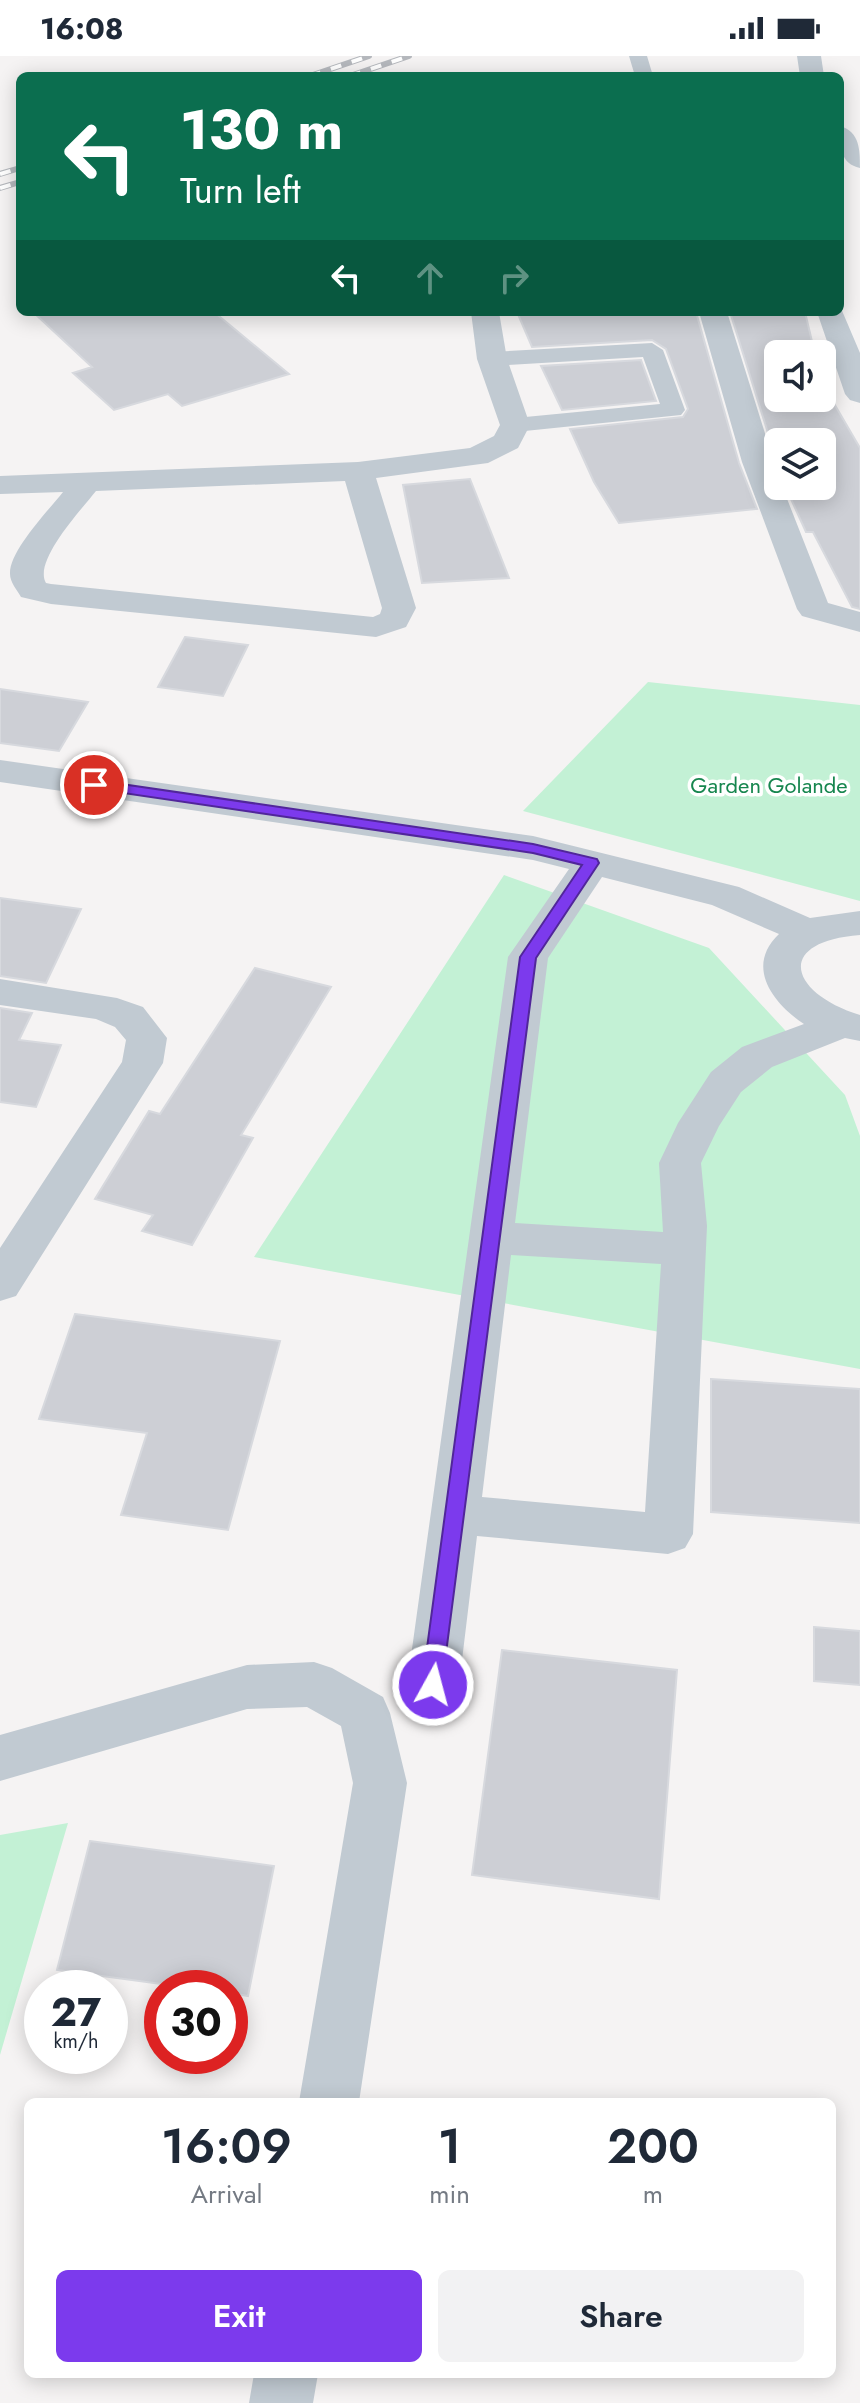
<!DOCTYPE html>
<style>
body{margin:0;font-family:Jost,sans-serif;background:#f2f2f3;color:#1f2937;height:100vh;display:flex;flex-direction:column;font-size:30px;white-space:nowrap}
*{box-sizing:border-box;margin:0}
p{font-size:26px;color:#747a83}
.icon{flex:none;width:44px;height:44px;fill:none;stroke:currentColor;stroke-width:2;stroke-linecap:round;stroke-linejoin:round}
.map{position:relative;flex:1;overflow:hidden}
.details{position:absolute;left:24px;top:2042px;width:812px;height:280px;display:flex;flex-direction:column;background:#fff;border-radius:12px;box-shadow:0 4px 20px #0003}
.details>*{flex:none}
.banner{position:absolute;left:16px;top:16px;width:828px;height:244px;border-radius:12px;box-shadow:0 4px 20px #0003;background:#0b6e4f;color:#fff;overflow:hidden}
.fabs{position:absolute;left:764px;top:284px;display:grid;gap:16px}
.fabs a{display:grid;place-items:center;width:72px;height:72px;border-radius:12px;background:#fff;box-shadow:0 4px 20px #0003;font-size:40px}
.speed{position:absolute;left:24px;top:1914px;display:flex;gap:16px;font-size:40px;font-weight:700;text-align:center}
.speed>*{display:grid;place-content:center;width:104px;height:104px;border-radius:50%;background:#fff;box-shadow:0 4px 20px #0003;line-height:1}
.speed small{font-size:20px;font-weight:400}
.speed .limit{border:12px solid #d22;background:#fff;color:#111}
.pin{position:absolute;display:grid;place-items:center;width:68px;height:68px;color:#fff;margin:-34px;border:4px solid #fff;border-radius:50%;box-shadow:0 2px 8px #0007}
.me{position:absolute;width:88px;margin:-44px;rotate:7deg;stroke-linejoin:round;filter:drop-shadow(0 0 6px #0008)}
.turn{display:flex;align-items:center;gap:28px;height:168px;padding:0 32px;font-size:36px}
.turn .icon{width:104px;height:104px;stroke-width:2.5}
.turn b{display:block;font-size:56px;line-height:68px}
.lanes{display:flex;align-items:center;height:76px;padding:0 32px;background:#0003;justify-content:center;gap:40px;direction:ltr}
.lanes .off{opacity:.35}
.eta{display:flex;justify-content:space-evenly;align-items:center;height:136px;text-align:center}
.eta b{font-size:48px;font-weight:600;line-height:56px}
.action{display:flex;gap:16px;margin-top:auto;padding:16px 32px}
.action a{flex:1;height:92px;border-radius:12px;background:#7c3aed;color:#fff;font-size:32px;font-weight:600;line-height:92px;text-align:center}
.action a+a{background:#f2f2f3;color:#1f2937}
.status{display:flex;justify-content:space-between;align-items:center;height:56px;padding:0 40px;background:#fff;direction:ltr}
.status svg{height:22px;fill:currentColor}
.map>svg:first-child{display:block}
</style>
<div class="status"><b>16:08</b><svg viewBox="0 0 49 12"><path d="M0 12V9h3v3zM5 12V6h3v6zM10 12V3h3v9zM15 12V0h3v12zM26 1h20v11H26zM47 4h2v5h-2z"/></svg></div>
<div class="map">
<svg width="860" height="2347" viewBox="0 0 860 2347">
<rect width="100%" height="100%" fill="#f5f3f3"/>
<path fill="#c3f1d5" d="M 648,626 L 860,649 L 860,845 L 523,755 Z
M 504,819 L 709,892 L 845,1039 L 860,1080 L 860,1313 L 254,1201 Z
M 68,1767 L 0,1999 L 0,1779 Z"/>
<path fill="#cdcfd5" stroke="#d7d9de" stroke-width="2" d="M 33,256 L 214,256 L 289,318 L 182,350 L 168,338 L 114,354 L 73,317 L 92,311 Z
M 517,256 L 696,256 L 739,407 L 757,453 L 619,467 L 594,426 L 570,373 L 683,361 L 688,353 L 666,293 L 652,284 L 532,291 Z
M 730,256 L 805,256 L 815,298 L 778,298 L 778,342 L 822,342 L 822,327 L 860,392 L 860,553 L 852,551 L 813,476 L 806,476 L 785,430 L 822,430 L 822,386 L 778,386 L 778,409 Z
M 641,304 L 656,345 L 562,354 L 541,310 Z
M 470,423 L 509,522 L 422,527 L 403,429 Z
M 185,581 L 248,589 L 223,640 L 158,631 Z
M 0,633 L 88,646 L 59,695 L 0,687 Z
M 0,842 L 81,853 L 46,927 L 0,920 Z
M 255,912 L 331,931 L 241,1079 L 253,1082 L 192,1189 L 142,1175 L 153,1159 L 95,1143 L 149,1055 L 160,1058 Z
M 0,952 L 32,957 L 19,984 L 61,989 L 36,1051 L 0,1046 Z
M 75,1258 L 280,1285 L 228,1474 L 121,1459 L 147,1377 L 39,1363 Z
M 711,1323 L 860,1333 L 860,1467 L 711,1456 Z
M 814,1571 L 860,1575 L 860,1629 L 814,1625 Z
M 502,1594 L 677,1614 L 659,1843 L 472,1819 Z
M 90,1785 L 274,1810 L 248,1940 L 230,1937 L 230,1932 L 191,1932 L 57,1914 Z"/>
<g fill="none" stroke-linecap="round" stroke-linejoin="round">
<path fill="#c1cad2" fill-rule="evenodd" d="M 629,0 L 647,0 L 653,20 L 635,20 Z
M 652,287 L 663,294 L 685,354 L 681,359 L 515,376 L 507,374 L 503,369 L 507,364 L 515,362 L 660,348 L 643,301 L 492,310 L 481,303 L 492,296 Z"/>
<path fill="#c1cad2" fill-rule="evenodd" d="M 797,0 L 821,0 L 824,20 L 800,20 Z
M 840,70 C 860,76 860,94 860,112 C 839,107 840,89 840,70 Z
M 840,250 L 860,297 L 860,347 L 850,344 L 845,338 L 817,256 L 840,256 Z
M 471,256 L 499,256 L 507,303 L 530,369 L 518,392 L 488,407 L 376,422 L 416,552 L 406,571 L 376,581 L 51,548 L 21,541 C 17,534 10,526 10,518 C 9,495 48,455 63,436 L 0,438 L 0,420 L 358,406 L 470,392 L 494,380 L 500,369 L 477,303 ZM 345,425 L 382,552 L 380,558 L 373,561 L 51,528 L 46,527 C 33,505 81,454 96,435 Z
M 699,256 L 727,256 L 778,419 L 778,430 L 782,430 L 828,547 L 860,556 L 860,576 L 802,560 L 797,553 L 742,406 Z
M 0,704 L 533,780 L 739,831 L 810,862 L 860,855 L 860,879 C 772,886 791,938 860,959 L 860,985 L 845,982 L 772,1011 L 741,1036 L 719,1070 L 701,1107 L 707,1170 L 693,1478 L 685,1492 L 668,1498 L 477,1480 L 459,1629 L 451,1645 L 433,1651 L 415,1645 L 407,1629 L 508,901 L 569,813 L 533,804 L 0,726 ZM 602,821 L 712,849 L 779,878 C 745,910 772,947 804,968 L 742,991 L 711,1016 L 678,1067 L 659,1107 L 663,1176 L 515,1167 L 548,902 ZM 511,1199 L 661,1208 L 645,1456 L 482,1441 Z
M 0,923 L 117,942 L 143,951 L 167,982 L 163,1007 L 16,1240 L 0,1245 L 0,1192 L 122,1006 L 126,984 L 115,971 L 96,963 L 0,949 Z
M 314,1606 L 332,1612 L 383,1641 L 390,1657 L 407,1727 L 359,2046 L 299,2046 L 353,1727 L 341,1670 L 307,1651 L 247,1653 L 0,1725 L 0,1679 L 247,1609 Z
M 254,2318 L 318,2318 L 313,2347 L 249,2347 Z"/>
<defs>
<path id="rail" d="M 310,20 L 369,0
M 350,20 L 409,0
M 0,118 L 20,112
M 0,132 L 20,126"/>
</defs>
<use href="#rail" stroke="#b5b8bd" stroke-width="6"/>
<use href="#rail" stroke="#fff" stroke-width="4" stroke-dasharray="11" stroke-linecap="butt"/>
</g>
<path fill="#7c3aed" stroke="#51269a" stroke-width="2" d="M 94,724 L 533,788 L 597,803 L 599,807 L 536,902 L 441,1636 L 433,1638 L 426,1636 L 422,1629 L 520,901 L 582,809 L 533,797 L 89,732 L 89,726 Z"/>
<g text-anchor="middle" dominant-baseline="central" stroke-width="7" stroke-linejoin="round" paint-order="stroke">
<g font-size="22" fill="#17864f" stroke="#fff">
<text x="769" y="729">Garden Golande</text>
</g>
</g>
</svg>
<div class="fabs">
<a><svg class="icon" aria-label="sound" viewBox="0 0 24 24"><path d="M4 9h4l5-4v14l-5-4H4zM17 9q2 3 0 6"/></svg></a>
<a><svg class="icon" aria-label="layers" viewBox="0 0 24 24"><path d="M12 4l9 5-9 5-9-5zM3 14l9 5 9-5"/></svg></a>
</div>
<div class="speed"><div>27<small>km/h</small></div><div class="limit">30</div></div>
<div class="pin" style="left:94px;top:729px;background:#d93025"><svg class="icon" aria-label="arrive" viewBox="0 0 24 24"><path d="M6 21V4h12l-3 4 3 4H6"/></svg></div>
<svg class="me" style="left:433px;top:1629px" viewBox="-20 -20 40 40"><circle r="17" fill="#7c3aed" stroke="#fff" stroke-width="3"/><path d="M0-11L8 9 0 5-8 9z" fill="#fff"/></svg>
<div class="banner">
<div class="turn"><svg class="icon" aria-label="left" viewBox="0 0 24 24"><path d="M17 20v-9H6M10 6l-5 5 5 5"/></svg><div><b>130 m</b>Turn left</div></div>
<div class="lanes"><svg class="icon" aria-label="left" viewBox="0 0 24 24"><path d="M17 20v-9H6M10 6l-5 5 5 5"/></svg><svg class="icon off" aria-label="ahead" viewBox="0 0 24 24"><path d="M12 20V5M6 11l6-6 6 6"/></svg><svg class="icon off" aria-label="right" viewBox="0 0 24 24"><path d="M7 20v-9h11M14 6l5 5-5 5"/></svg></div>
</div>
<section class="details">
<div class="eta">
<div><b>16:09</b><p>Arrival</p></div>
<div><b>1</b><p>min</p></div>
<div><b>200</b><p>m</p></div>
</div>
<div class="action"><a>Exit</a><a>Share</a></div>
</section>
</div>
